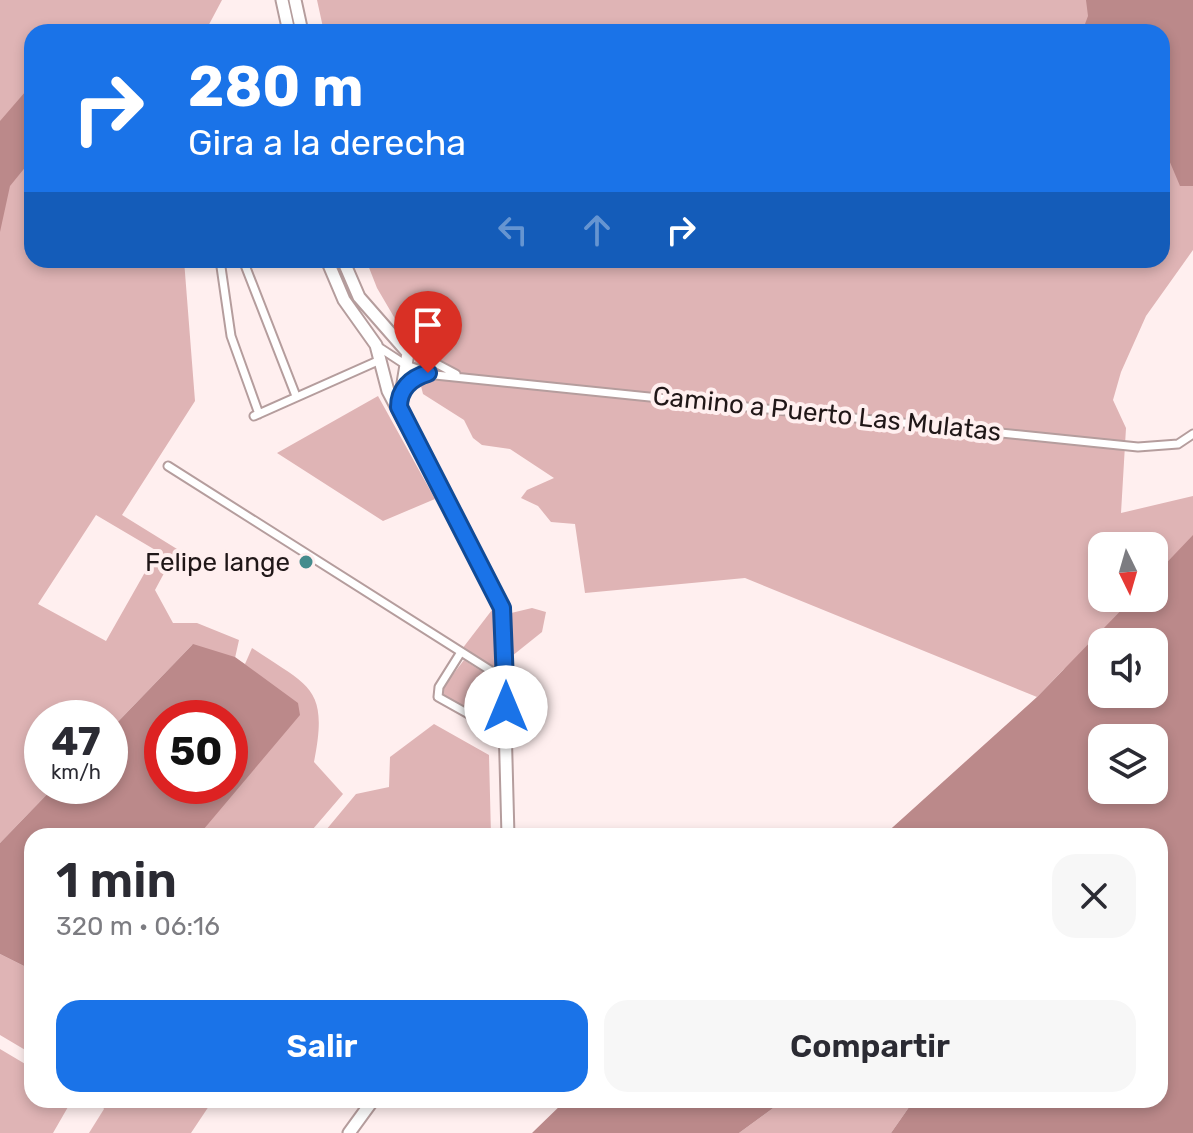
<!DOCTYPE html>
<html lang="es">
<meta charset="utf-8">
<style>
body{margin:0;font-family:Rubik,sans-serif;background:#f7f7f7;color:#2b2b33;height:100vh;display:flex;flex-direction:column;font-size:30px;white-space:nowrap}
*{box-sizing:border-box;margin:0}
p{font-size:26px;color:#7c7c81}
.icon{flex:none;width:44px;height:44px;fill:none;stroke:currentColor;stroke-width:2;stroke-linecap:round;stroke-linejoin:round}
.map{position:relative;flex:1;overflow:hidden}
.drawer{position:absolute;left:24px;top:828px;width:1144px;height:280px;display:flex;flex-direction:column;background:#fff;border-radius:24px;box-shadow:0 4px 12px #0003}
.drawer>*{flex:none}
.banner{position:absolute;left:24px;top:24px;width:1146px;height:244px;border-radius:24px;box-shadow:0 4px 12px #0003;background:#1a73e8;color:#fff;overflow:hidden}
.needle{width:52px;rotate:175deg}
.controls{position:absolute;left:1088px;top:532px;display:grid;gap:16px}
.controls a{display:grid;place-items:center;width:80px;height:80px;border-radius:16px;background:#fff;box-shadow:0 4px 12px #0003;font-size:40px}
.speed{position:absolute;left:24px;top:700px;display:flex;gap:16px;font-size:40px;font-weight:700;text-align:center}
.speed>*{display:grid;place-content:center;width:104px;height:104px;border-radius:50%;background:#fff;box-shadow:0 4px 12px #0003;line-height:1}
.speed small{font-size:20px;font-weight:400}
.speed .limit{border:12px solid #d22;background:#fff;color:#111}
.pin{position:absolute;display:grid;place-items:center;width:68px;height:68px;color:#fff;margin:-82px -34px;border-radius:50% 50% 50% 0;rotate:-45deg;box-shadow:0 0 8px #0007}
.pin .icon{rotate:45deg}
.me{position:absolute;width:88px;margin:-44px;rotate:0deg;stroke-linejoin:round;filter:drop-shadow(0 0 6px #0008)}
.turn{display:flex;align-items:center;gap:28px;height:168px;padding:0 32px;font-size:36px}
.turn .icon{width:104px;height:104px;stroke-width:2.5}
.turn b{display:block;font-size:56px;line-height:68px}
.lanes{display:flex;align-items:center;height:76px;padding:0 32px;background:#0003;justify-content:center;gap:40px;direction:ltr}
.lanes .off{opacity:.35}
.round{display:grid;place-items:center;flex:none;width:84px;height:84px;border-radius:24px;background:#f7f7f7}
.overview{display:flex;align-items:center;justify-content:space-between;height:136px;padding:0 32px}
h1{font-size:48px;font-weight:600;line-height:60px}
.cta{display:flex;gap:16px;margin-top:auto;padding:16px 32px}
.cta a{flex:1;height:92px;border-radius:24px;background:#1a73e8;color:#fff;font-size:32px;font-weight:600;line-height:92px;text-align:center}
.cta a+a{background:#f7f7f7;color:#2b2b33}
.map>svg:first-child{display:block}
</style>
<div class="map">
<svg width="1193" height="1133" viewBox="0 0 1193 1133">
<rect width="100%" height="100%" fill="#ffefef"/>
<path fill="#dfb4b5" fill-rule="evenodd" d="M 0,0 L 222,0 L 205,32 L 32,32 L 32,260 L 184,260 L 195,401 L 122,515 L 177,549 L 155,590 L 173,623 L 197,623 L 239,640 L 235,658 L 245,664 L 252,648 C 309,687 329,686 314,762 L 343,794 L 307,836 L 32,836 L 0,860 L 72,786 L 110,786 L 193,644 L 110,730 L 110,718 L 42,718 L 42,786 L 55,786 L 0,843 ZM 96,515 L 157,551 L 106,641 L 38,604 ZM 162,718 L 230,718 L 230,786 L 162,786 Z
M 317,0 L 1193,0 L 1193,250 L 1146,316 L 1121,372 L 1113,400 L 1126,428 L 1121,513 L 1193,496 L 1193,573 L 1063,670 L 1037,697 L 745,578 L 585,593 L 575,524 L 551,522 L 538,506 L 521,498 L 527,490 L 554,478 L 510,449 L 482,445 L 473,438 L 464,420 L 423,394 L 411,346 L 377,288 L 366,260 L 1162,260 L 1162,32 L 324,32 ZM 1102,546 L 1154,546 L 1154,598 L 1102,598 Z
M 378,396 L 435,499 L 383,521 L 277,453 Z
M 495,606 L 500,666 L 494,670 L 462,649 Z
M 532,608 L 546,612 L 542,632 L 512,656 L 507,614 Z
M 464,660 L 500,683 L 500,725 L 495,726 L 443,697 L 441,690 Z
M 434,724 L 489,755 L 491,836 L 321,836 L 356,794 L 389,787 L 390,757 Z
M 0,954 L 32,970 L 32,1054 L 0,1035 Z
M 0,1049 L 32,1068 L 32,1100 L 72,1100 L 53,1133 L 0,1133 Z
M 99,1100 L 213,1100 L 191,1133 L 89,1133 L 104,1109 Z
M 784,1100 L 914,1100 L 891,1133 L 739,1133 Z"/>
<path fill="#bb898a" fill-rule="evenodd" d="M 1086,0 L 1193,0 L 1193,186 L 1180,186 L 1169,160 L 1162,159 L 1162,32 L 1082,32 L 1088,16 Z
M 32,84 L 32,159 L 10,186 L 0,232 L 0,121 Z
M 1193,535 L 1193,1133 L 891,1133 L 914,1100 L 1160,1100 L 1160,836 L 883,836 L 1037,697 L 1133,598 L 1154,598 L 1154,576 ZM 1154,642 L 1154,694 L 1102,694 L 1102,642 ZM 1154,738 L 1154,790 L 1102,790 L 1102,738 Z
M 193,644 L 235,657 L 298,703 L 300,715 L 198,836 L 32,836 L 32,970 L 0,954 L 0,843 L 55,786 L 110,786 L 110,730 ZM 162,718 L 230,718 L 230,786 L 162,786 Z
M 566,1100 L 784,1100 L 739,1133 L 532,1133 Z"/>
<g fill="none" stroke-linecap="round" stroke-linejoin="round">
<defs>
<path id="minor" d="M 220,260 L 231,336 L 259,414
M 243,260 L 296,396
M 377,346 L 406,365 L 435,375 L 1138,447 L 1178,444 L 1193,434
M 407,348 L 456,374
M 254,416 L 380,360
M 168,466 L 504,679
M 461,652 L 439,687 L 438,697 L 506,735"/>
<path id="secondary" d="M 282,0 L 289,32
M 295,0 L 302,32
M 327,260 L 344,300 L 376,345 L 388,391 L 502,608 L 508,836
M 343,260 L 359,297 L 408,353 L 399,407
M 401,395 L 412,380 L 428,373
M 349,1133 L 373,1100"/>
</defs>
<use href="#minor" stroke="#b59d9d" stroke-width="11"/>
<use href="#secondary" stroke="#b59d9d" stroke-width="15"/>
<use href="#minor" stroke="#fff" stroke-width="7"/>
<use href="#secondary" stroke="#fff" stroke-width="11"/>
</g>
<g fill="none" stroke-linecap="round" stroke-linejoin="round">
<defs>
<path id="route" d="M 428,373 C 411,378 399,389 399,407 L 502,608 L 506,707"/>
</defs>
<use href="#route" stroke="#114b97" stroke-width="20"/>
<use href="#route" stroke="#1a73e8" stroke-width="14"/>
</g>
<circle fill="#448c8d" stroke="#ffefef" stroke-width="3" cx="306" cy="562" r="8"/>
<g text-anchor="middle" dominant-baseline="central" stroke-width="8" stroke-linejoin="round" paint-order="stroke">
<g font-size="26" fill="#201718" stroke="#ffefef">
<text transform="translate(827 414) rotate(6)">Camino a Puerto Las Mulatas</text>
</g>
<g font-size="26" fill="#201718" stroke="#ffefef" text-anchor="end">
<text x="290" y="562">Felipe lange</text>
</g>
</g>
</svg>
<div class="controls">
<a><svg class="needle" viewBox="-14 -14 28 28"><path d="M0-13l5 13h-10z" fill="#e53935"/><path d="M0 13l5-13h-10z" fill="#7c7c81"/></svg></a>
<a><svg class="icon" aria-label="sound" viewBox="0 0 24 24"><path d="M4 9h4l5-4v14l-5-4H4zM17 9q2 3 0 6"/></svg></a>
<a><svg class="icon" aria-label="layers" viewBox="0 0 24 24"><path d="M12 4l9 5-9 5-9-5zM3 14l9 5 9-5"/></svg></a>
</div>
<div class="speed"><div>47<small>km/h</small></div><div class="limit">50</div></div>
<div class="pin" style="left:428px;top:373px;background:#d93025"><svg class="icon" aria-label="arrive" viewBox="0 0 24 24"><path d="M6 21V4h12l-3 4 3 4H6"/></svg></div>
<svg class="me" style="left:506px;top:707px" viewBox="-20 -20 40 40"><circle r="19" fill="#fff"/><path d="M0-13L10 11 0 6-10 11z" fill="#1a73e8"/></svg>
<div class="banner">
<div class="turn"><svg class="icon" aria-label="right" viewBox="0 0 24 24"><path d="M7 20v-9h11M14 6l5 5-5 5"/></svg><div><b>280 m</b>Gira a la derecha</div></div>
<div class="lanes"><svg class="icon off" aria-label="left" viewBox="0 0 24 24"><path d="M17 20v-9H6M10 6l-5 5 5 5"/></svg><svg class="icon off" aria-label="ahead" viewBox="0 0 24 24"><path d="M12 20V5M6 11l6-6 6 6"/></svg><svg class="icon" aria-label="right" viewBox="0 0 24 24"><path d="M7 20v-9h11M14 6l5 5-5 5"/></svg></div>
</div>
<section class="drawer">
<div class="overview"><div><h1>1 min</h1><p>320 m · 06:16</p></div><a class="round"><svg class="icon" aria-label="close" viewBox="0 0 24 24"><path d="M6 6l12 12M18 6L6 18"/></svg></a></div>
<div class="cta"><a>Salir</a><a>Compartir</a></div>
</section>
</div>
